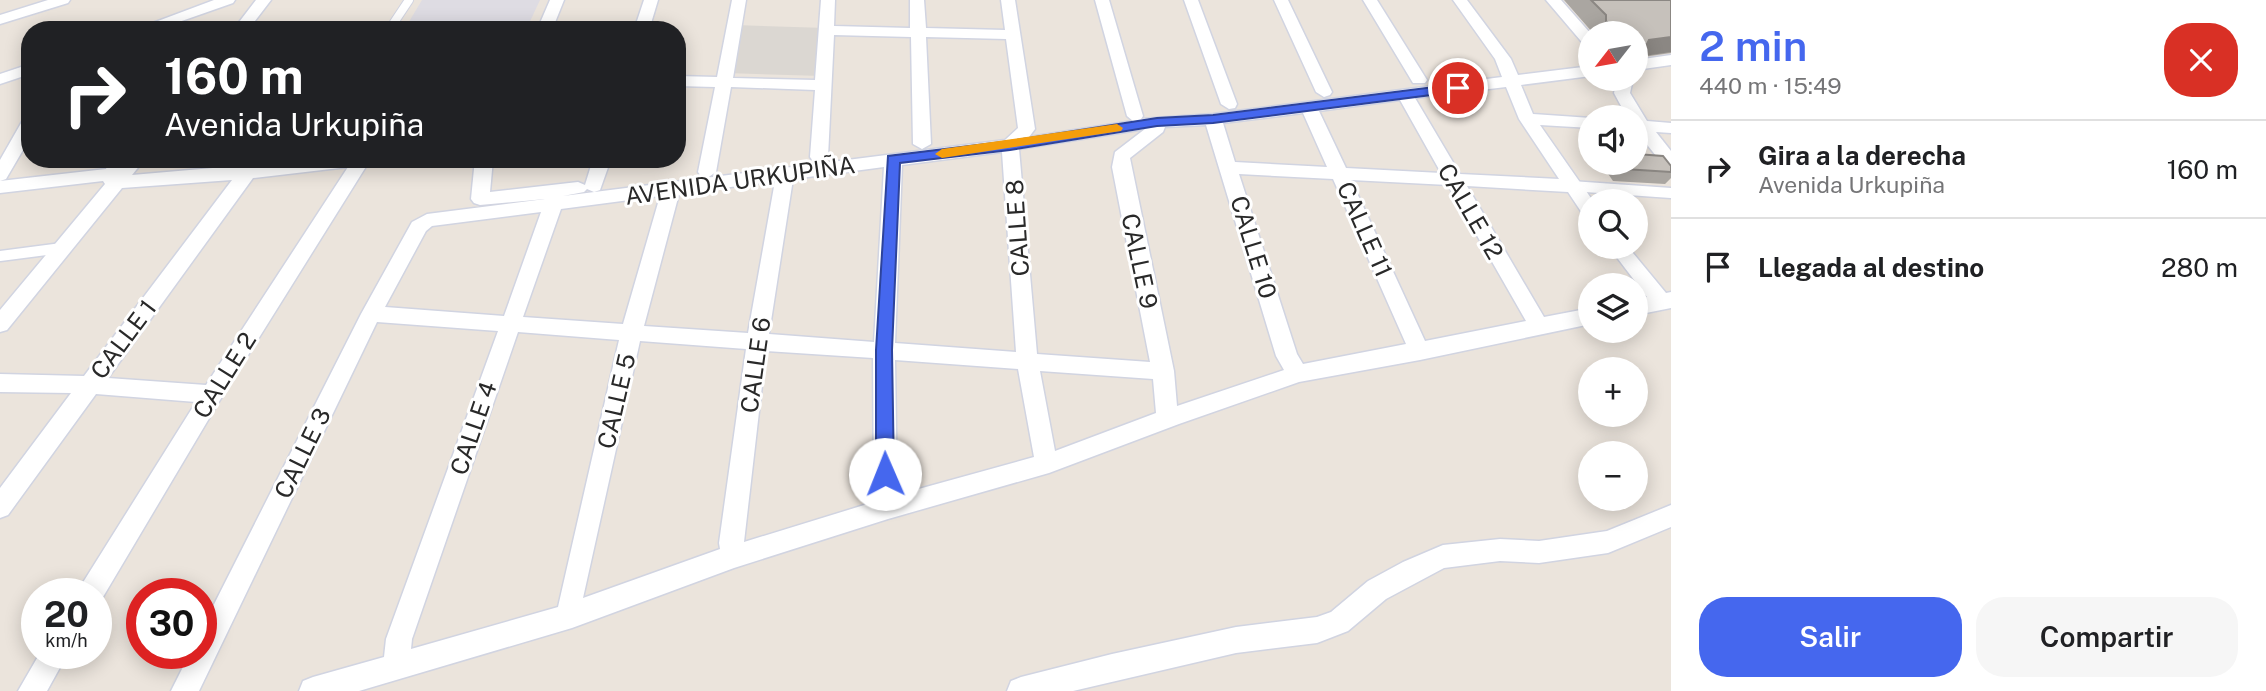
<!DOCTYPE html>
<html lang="es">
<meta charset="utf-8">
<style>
body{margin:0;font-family:"Public Sans",sans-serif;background:#f6f6f6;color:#202124;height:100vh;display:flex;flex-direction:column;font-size:26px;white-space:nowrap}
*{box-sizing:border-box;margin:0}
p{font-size:23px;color:#757577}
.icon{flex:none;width:38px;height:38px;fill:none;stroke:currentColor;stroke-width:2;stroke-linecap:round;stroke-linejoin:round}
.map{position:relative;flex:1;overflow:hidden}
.details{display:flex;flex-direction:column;background:#fff;width:595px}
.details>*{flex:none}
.top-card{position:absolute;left:21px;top:21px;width:665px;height:147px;border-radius:28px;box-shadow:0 4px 18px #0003;background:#202124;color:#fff;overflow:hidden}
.needle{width:46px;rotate:239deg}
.tools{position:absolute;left:1578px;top:21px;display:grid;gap:14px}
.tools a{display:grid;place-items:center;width:70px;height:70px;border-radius:50%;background:#fff;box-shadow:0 4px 18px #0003;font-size:35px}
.speed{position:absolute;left:21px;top:578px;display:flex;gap:14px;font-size:35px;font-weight:700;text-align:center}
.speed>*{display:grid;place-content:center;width:91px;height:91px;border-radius:50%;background:#fff;box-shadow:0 4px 18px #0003;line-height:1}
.speed small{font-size:18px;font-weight:400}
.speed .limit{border:10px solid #d22;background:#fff;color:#111}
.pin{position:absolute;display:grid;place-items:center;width:60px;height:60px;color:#fff;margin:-30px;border:4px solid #fff;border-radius:50%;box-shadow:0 2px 7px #0007}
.me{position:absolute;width:77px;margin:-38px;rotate:359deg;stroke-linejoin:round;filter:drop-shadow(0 0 5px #0008)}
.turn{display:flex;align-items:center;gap:24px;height:147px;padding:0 28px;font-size:32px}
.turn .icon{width:91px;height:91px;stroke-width:2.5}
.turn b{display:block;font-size:49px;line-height:60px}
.round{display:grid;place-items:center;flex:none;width:74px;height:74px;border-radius:28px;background:#f6f6f6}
.summary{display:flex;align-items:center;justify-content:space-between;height:119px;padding:0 28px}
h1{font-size:42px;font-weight:600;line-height:52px;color:#4567ee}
.primary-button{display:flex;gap:14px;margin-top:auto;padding:14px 28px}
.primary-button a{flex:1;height:80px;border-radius:28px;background:#4567ee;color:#fff;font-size:28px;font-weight:600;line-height:80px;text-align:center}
.primary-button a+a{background:#f6f6f6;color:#202124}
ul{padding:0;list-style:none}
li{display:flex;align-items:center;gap:21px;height:98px;padding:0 28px;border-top:2px solid #e0e0e0}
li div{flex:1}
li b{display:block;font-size:26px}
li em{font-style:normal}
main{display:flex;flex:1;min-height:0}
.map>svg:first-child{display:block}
</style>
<main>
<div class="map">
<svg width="1671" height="691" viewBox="0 0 1671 691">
<rect width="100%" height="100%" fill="#ebe4dc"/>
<path fill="#dedce3" d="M 422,0 L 540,0 L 526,30 L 404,30 Z"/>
<path fill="#dbd7d2" d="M 735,25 L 826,28 L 822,76 L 725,73 Z"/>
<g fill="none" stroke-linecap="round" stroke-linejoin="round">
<defs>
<path id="service-far1" d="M 389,30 L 409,0"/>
<path id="service" d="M 1571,186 L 1671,193
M 0,256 L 62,248"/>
<path id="minor" d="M 48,0 L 70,0 L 68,3 L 0,24 L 0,15 Z
M 214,0 L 235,0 L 233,3 L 156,30 L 134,30 Z
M 256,0 L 271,0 L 248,30 L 233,30 Z
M 550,0 L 564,0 L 552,30 L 537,30 Z
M 644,0 L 658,0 L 649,30 L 634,30 Z
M 732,0 L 746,0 L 733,78 L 815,80 L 821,0 L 835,0 L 834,26 L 910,28 L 910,0 L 924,0 L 926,28 L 1005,30 L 1001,0 L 1015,0 L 1035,129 L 1029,137 L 1133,121 L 1127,116 L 1095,0 L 1109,0 L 1143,116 L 1141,119 L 1213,114 L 1502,77 L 1495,59 L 1453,0 L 1467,0 L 1511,59 L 1518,75 L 1591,66 L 1591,76 L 1521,85 L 1533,114 L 1591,118 L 1591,128 L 1540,125 L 1593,201 L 1591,201 L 1591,218 L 1584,216 L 1568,192 L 1467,186 L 1544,317 L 1591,308 L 1591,324 L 1420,360 L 1299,382 L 1179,424 L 1049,473 L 888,519 L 734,568 L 572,628 L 359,691 L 299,691 L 303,681 L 313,677 L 384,657 L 386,639 L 498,331 L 377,322 L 199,691 L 171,691 L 190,653 L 201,653 L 201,630 L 361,314 L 412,222 L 427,214 L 545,199 L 480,205 L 474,203 L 471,199 L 475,159 L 493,159 L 490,192 L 578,182 L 585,185 L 593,159 L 611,159 L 600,190 L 594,192 L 587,189 L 584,192 L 563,196 L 1005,140 L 1018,128 L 1006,39 L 926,37 L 931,144 L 922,149 L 913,144 L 911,37 L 834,35 L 828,157 L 825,161 L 813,161 L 810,157 L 815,90 L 731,87 L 716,172 L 707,178 L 701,176 L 698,172 L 715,87 L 677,86 L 677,76 L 717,77 ZM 1506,87 L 1519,119 L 1559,179 L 1460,174 L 1415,98 ZM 1400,100 L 1441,173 L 1346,168 L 1319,111 ZM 1303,113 L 1327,167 L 1235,162 L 1223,123 ZM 1206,125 L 1276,356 L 1284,370 L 1177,406 L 1174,371 L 1130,158 L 1163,132 L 1165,127 ZM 1145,129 L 1115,152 L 1112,167 L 1150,362 L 1037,354 L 1019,149 ZM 1002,152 L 1016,352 L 895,343 L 902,165 ZM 884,167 L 874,342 L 769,334 L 793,179 ZM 1239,174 L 1333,179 L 1406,344 L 1303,364 L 1297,354 ZM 1351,180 L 1448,185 L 1526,321 L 1425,341 ZM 775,181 L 748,333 L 644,326 L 679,194 ZM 660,196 L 623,324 L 523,317 L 561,209 ZM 541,212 L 504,316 L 385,307 L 426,231 L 432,226 ZM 518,332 L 619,340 L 558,607 L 411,649 L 412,639 ZM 640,341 L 746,349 L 719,543 L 720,549 L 583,598 ZM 766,351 L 873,358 L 874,502 L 744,542 ZM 895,360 L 1018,369 L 1034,457 L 897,495 ZM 1040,371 L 1153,379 L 1156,413 L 1055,451 Z
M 1184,0 L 1198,0 L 1237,104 L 1235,108 L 1229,109 L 1221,104 Z
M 1274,0 L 1288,0 L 1332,92 L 1330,95 L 1324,97 L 1316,92 Z
M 1363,0 L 1377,0 L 1427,80 L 1425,83 L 1413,83 Z
M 1546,0 L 1561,0 L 1591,34 L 1591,49 L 1586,47 Z
M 1671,55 L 1671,65 L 1636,70 L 1636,60 Z
M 30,64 L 30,74 L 0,84 L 0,74 Z
M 1617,79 L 1633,79 L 1630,93 L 1647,121 L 1671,123 L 1671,133 L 1656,132 L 1671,151 L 1671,169 L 1665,167 L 1636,131 L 1636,117 L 1627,117 L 1614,93 Z
M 30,117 L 30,138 L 6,179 L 0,181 L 0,160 L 24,118 Z
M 110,159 L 145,159 L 132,175 L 316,159 L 377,159 L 367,165 L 220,400 L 100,602 L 96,603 L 96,593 L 78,593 L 82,584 L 196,402 L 96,394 L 8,515 L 0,518 L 0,488 L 71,393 L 0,392 L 0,374 L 84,376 L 232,180 L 122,188 L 7,330 L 0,332 L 0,310 L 105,184 L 103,181 L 0,193 L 0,181 L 106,169 ZM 348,167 L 206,385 L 108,378 L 253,178 Z
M 1609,247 L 1628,247 L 1666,293 L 1671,292 L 1671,308 L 1636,315 L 1636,299 L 1647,297 Z
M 1671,505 L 1671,527 L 1608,553 L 1539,563 L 1500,561 L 1444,568 L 1386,599 L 1348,631 L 1317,643 L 1236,653 L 1073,691 L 1007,691 L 1011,681 L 1021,677 L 1112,654 L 1236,627 L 1317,617 L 1331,612 L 1368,581 L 1403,562 L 1443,545 L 1500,539 L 1539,541 L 1607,531 Z
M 40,653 L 68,653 L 47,691 L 18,691 Z"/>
</defs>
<use href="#service-far1" stroke="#d1d4e1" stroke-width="10"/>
<use href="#service" stroke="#d1d4e1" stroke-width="13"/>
<use href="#minor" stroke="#d1d4e1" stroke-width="3"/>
<use href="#service-far1" stroke="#fff" stroke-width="8"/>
<use href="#service" stroke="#fff" stroke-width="10"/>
<use href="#minor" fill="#fff" fill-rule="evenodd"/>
</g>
<path fill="#aaa6a1" d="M 1564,0 L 1671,0 L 1671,53 L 1636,58 L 1636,33 L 1593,33 Z
M 1603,163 L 1636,163 L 1671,166 L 1671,178 L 1665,184 L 1613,181 L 1602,165 Z"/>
<path fill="#8b8783" d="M 1671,37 L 1671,52 L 1637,57 L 1649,40 Z"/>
<path fill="#c6c1bb" stroke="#8b8783" stroke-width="2" d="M 1591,0 L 1671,0 L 1671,37 L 1649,40 L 1647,44 L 1636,46 L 1636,33 L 1617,33 L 1606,21 L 1606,15 Z
M 1636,154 L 1663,156 L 1671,166 L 1671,172 L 1624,169 L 1619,163 L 1636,163 Z"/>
<path fill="#4567ee" stroke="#2d439b" stroke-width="2" d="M 1458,84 L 1462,85 L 1462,91 L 1213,123 L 1157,126 L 1010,150 L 900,163 L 892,350 L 894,474 L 891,480 L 885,482 L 879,480 L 876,474 L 876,350 L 888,156 L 1010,141 L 1157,118 L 1213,115 Z"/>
<path fill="#f59e0b" d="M 1117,124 L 1123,128 L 1121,131 L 942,158 L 935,154 L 942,149 Z"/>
<g text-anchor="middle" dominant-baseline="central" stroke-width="6" stroke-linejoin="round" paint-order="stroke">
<g font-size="24" fill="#292929" stroke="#fff">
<text transform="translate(740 180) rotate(-8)">AVENIDA URKUPIÑA</text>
<text transform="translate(1471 211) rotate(60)">CALLE 12</text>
<text transform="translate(1017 228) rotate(-94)">CALLE 8</text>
<text transform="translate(1365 229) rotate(66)">CALLE 11</text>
<text transform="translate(1254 247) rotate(73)">CALLE 10</text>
<text transform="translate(1140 261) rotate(78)">CALLE 9</text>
<text transform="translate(123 339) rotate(-53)">CALLE 1</text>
<text transform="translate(755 365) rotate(-82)">CALLE 6</text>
<text transform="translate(224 375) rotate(-58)">CALLE 2</text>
<text transform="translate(616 401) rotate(-77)">CALLE 5</text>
<text transform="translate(473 428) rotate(-71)">CALLE 4</text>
<text transform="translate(302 453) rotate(-64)">CALLE 3</text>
</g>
</g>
</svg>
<div class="tools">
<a><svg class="needle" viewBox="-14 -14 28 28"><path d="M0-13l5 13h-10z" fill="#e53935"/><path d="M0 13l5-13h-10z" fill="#757577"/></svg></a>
<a><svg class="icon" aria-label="sound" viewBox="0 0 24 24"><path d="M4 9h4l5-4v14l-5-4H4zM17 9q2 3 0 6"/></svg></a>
<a><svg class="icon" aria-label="search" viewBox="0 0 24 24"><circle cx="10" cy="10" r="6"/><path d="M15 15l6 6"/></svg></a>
<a><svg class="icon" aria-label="layers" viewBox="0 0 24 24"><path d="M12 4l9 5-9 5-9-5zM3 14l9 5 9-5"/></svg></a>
<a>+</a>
<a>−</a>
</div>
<div class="speed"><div>20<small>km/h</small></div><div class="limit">30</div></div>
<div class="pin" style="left:1458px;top:88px;background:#d93025"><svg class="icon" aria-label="arrive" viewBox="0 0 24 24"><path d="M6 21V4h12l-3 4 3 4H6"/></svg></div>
<svg class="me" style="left:885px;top:474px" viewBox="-20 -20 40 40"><circle r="19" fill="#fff"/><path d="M0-13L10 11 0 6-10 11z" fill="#4567ee"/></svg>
<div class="top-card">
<div class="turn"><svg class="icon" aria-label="right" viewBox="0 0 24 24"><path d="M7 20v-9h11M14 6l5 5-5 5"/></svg><div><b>160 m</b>Avenida Urkupiña</div></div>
</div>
</div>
<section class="details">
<div class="summary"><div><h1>2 min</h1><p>440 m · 15:49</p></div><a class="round" style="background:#d93025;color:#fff"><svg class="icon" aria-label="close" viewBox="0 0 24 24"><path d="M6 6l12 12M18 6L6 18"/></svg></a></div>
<ul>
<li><svg class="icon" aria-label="right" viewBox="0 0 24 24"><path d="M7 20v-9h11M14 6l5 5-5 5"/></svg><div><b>Gira a la derecha</b><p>Avenida Urkupiña</p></div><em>160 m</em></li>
<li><svg class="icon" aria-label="arrive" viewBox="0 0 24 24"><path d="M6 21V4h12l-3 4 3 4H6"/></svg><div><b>Llegada al destino</b></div><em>280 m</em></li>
</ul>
<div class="primary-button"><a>Salir</a><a>Compartir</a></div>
</section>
</main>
